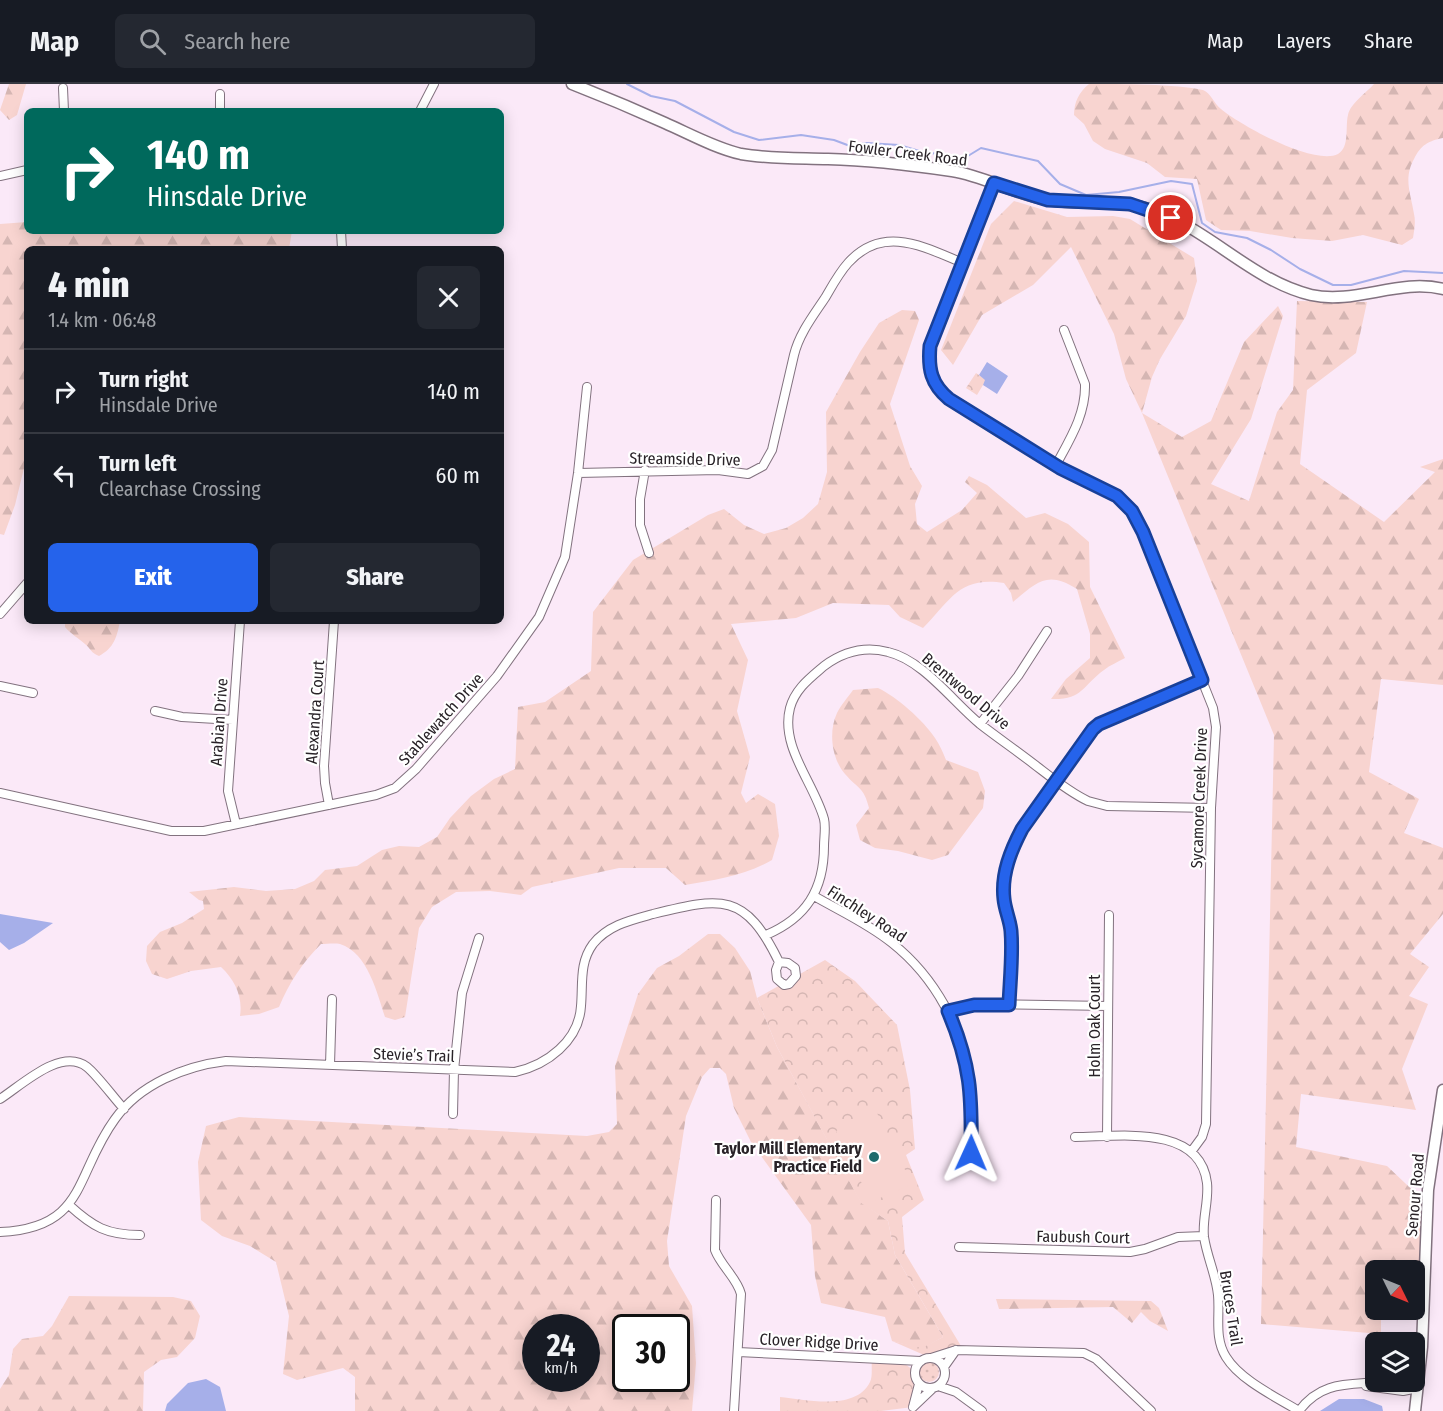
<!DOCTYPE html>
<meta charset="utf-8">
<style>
body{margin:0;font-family:"Fira Sans Condensed",sans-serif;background:#242831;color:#f1f3f6;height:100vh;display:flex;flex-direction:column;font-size:22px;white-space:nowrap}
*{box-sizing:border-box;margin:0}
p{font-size:20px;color:#9ea1a6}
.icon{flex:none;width:33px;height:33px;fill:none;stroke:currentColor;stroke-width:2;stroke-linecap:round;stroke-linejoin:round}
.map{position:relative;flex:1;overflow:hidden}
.drawer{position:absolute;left:24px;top:162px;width:480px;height:378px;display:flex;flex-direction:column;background:#171b24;border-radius:9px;box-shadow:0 3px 15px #0003}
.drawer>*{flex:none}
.top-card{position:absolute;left:24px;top:24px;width:480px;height:126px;border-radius:9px;box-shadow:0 3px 15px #0003;background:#00695c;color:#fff;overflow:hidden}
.needle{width:39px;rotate:133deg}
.buttons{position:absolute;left:1365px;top:1176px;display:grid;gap:12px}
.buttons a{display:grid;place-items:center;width:60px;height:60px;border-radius:9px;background:#171b24;box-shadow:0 3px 15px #0003;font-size:30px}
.speed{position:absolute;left:522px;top:1230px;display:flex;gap:12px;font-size:30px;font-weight:700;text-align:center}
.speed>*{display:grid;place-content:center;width:78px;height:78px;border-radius:50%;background:#171b24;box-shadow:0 3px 15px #0003;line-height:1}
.speed small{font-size:15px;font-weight:400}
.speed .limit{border:3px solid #111;border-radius:9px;background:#fff;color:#111}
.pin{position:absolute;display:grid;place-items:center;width:51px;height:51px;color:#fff;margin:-26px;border:3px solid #fff;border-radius:50%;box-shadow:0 2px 6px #0007}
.me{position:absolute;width:66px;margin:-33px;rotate:1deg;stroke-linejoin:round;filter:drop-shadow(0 0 4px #0008)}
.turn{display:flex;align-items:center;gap:21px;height:126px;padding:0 24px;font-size:27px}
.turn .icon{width:78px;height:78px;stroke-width:2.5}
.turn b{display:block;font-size:42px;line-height:51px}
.round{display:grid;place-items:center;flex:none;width:63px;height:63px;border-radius:9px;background:#242831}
.head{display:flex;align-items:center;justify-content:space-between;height:102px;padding:0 24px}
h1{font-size:36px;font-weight:800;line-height:45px}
.action{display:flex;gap:12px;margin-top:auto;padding:12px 24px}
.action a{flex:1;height:69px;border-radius:9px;background:#2563eb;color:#fff;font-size:24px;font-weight:800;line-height:69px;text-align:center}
.action a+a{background:#242831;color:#f1f3f6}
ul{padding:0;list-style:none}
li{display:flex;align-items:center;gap:18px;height:84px;padding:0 24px;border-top:2px solid #363941}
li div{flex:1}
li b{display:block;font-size:22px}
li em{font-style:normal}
header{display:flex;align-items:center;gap:36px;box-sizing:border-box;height:84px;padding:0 30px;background:#171b24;border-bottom:2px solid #363941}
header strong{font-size:28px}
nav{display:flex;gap:33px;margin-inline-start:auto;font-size:21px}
.search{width:420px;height:54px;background:#242831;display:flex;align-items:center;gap:15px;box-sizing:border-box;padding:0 21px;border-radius:9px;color:#9ea1a6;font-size:22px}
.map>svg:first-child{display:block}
</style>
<header>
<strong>Map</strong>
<div class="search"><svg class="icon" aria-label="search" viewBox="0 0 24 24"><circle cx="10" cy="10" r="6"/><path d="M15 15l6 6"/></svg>Search here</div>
<nav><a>Map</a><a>Layers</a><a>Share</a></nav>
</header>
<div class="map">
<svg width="1443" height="1327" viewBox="0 0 1443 1327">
<defs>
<pattern id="grass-dots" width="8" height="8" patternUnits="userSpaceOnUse" patternTransform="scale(1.5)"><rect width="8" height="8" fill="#f8d4d0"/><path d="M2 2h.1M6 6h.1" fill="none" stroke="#d5b6b3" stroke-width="1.8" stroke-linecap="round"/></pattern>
<pattern id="forest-firs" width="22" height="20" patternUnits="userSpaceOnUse" patternTransform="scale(1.5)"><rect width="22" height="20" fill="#f8d4d0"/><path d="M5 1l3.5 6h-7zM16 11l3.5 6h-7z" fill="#d5b6b3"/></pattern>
<pattern id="park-crowns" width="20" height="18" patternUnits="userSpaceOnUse" patternTransform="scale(1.5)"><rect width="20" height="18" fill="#f8d4d0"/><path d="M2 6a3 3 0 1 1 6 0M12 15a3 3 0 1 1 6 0" fill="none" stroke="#d5b6b3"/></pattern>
</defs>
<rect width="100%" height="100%" fill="#fbe9f8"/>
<path fill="url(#grass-dots)" d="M919 1288a10 10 0 1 1 20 0a10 10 0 1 1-20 0Z"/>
<path fill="url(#forest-firs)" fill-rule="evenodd" d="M 9,0 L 26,0 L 17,31 L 9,36 L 0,26 Z
M 1089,0 C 1119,0 1177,0 1203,6 C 1211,9 1214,20 1221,25 C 1240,41 1314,82 1338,70 C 1350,63 1345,43 1348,31 C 1350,20 1366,9 1374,0 L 1443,0 L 1443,54 C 1428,57 1421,61 1414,75 C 1403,95 1411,110 1414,130 C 1416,138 1414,147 1413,154 L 1402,161 L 1363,151 L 1332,157 L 1292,154 L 1250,147 L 1221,146 L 1206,136 L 1197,95 L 1165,93 L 1147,79 L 1105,65 L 1093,57 L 1084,40 L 1074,31 C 1074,18 1079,8 1089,0 Z
M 1014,117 L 1067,133 L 1113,132 L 1130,135 L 1194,174 L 1197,197 L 1186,232 L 1160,275 L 1152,293 L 1142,329 L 1182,353 L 1211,337 L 1244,258 L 1278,222 L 1283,232 L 1251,335 L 1211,400 L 1249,417 L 1277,328 L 1293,306 L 1297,217 L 1367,218 L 1356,269 L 1307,306 L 1300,380 L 1384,438 L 1435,388 L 1420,383 L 1443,375 L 1443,601 L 1381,595 L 1369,688 L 1419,715 L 1404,749 L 1443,764 L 1443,830 L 1410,870 L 1429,883 L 1409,912 L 1428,920 L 1402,985 L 1416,1026 L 1301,1010 L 1296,1063 L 1387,1082 L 1424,1117 L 1419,1203 L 1415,1203 L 1414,1186 L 1376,1186 L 1376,1226 L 1381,1226 L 1381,1250 L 1261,1240 L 1274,651 L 1142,329 L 1126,295 L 1114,250 L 1071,163 L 1033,201 L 982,231 L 953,281 L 941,266 L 991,140 Z
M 27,138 L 27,147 L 292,147 L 289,165 L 27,165 L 27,372 L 15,421 L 4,451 L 0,450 L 0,140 Z
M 902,226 L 915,227 L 919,236 L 890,320 L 910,382 L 922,402 L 915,420 L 917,440 L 927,448 L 962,426 L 977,409 L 965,398 L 969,392 L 987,401 L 1026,434 L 1045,429 L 1068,440 L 1089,458 L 1090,503 L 1125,574 C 1118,578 1110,581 1104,586 C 1082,602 1083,616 1051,615 L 1066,595 L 1090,574 L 1090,550 L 1077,505 C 1047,486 1037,498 1013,518 L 1011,509 L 1004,499 C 959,492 951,516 923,544 L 900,533 L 889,521 L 833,519 L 796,534 L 731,540 L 748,576 L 737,627 L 750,673 L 741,709 L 746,719 L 758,710 L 775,720 L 779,752 L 772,776 C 745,792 715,796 685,801 L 666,784 L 619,784 L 532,803 L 521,811 L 490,807 L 456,808 L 432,823 L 419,844 L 405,933 L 395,936 L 385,933 C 377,909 368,869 340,860 C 335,859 326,860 321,860 C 302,879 289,899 279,923 L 259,930 L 240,932 C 243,913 235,896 221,883 L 191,887 L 167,895 L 152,890 L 146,877 L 147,862 L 160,848 L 182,839 L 204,825 L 203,817 L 199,816 L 189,808 L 234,803 L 266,807 L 295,805 L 314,797 L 325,786 L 357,782 L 382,766 L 399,762 L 419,763 L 437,753 L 450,734 L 471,712 L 494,695 L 515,685 L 518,623 L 545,618 L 591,587 L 593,528 L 633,476 L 708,431 L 724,425 L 744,441 L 764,450 L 786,444 L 803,434 L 818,420 L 827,388 L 826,328 L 860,268 L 879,239 Z
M 65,537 L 120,537 C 117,553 114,564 99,572 C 91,569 91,565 85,560 C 78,554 71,550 65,543 Z
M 878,604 C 897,613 923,636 935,654 C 940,661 943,669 946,676 L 978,688 L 985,707 L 983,724 L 948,771 L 932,776 L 898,767 L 875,764 L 860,756 L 856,741 L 869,724 C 864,703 858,705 845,690 C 832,675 828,648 837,629 C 841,621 848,613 853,606 Z
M 708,850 L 720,850 L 735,864 L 750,887 L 757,914 L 777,963 L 861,1118 L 888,1137 L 895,1171 L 943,1253 L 922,1265 L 892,1257 L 885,1233 L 821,1219 L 815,1192 L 811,1141 L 751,1058 L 734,1024 L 726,990 L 720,984 L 710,984 L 702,993 L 686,1032 L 667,1157 L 669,1182 L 692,1222 L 696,1279 L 692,1327 L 355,1327 L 355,1293 L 343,1284 L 297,1296 L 283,1290 L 289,1232 L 276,1178 L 250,1162 L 222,1152 L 201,1136 L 198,1078 L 206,1042 L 239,1033 L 587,1052 L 609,1048 L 617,1040 L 615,982 L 638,910 L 657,884 L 679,872 ZM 536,1244 L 586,1244 L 586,1294 L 536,1294 ZM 626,1244 L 676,1244 L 676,1294 L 626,1294 Z
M 69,1212 L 173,1213 L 191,1217 L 200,1232 L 195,1254 L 177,1273 L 161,1276 L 144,1288 L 143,1327 L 0,1327 L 0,1305 L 9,1291 L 13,1265 L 22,1255 L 43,1252 L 52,1242 Z
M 996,1215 L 1151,1217 L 1159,1224 L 1168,1247 L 1150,1237 L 1141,1228 L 1132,1239 L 1113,1223 L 999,1225 Z"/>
<path fill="url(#park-crowns)" d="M 976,289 L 986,296 L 977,311 L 966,304 Z
M 825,876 L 855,897 L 897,941 L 910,1006 L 915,1065 L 906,1071 L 924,1116 L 902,1133 L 905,1169 L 964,1267 L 931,1274 L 892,1257 L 922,1264 L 943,1253 L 895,1171 L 888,1137 L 861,1119 L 777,963 L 757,914 Z
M 872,1275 C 891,1275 914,1276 918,1299 C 919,1306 915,1317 913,1323 L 881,1327 L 780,1327 L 780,1313 C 807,1316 856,1327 870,1298 C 873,1292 871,1281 872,1275 Z"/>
<path fill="#f8d4d0" d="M 876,1027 L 912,1100 L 871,1118 L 836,1047 Z"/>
<path fill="#a6afe9" d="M 987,278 L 1008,292 L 997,310 L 983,301 L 985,296 L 979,291 Z
M 0,830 L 53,839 L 24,859 L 9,866 L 0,858 Z
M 206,1295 L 220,1303 L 226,1327 L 165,1327 L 167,1320 L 188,1299 Z
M 1339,1315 L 1364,1315 L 1382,1322 L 1383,1327 L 1320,1327 Z"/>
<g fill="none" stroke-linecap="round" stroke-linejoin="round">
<path stroke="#a6afe9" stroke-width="2" d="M 627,0 L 651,12 L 675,17 L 734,48 L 759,56 L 801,51 L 834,56 L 850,62 L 867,59 L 899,61 L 916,66 L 963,75 L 981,64 L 1038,77 L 1060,100 L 1086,111 L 1119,108 L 1171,97 L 1192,100 L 1202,139 L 1215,148 L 1247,154 L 1271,166 L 1300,185 L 1333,201 L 1351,201 L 1404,187 L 1443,189"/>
<defs>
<path id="street" d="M 63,4 L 64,27
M 220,27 L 220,10
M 420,27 L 434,0
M 0,92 L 27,86
M 994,99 L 930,262 C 928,285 931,300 949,315 L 1061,384 L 1117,412 L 1132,427 L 1143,448 L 1213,624 L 1216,643 L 1211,724 L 1206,1040 L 1202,1053 L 1191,1068
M 341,147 L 342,165
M 1056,381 C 1070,355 1086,330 1085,300 L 1064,246
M 645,386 L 640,415 L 640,441 L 649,469
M 578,389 L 718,386 L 748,390 L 763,382 L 772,366 L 794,271 C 799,250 813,232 825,214 C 832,202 839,189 848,179 C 883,140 924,163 963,179
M 0,530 L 27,499
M 0,602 L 33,609
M 155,627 L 182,633 L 233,636
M 980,640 L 1018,592 L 1047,547
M 0,709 L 171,747 L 204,747 L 376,711 L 395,704 L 416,685 L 497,592 L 539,533 L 565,473 L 578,389 L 587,303
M 329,721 L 325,699 L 324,682 L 334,537
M 236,740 L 228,707 L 240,537
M 814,812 C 840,827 869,840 892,859 C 935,893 964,946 970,1000 C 973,1023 971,1046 971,1069
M 766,851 C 806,834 824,806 824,762 C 824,754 826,743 824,735 C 814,699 780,663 790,624 C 795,605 810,594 824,582 C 843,568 865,562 888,568 C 923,576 953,618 980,640 C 998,654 1017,667 1035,681 C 1052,694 1069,708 1088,717 L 1107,722 L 1211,724
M 1009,921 C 1010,897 1013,871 1011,847 C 1010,836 1005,826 1004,815 C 1001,790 1011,766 1022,745 L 1099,640 L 1201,596
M 948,927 L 974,921 L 990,920 L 1108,922
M 330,981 L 332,915
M 0,1015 C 22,1001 61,963 87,983 C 97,991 114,1014 124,1025
M 453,1030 L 454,986 L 462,909 L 479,854
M 1075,1053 C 1116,1053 1200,1039 1207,1099 C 1209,1117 1202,1135 1204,1153 C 1207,1173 1216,1191 1218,1211 C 1220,1232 1214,1254 1226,1273 C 1240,1296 1276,1313 1299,1327
M 1107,1053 L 1109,831
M 716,1116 L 715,1166 C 721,1182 737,1194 741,1210 L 734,1327
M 69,1121 C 93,1143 107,1151 140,1151
M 0,1148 C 87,1144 74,1091 115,1035 C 140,1000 185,982 226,977 L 515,988 C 547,981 579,957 581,922 C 583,900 579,879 593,860 C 608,841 631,836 653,830 C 722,813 745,808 779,878 L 776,886 L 777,895 L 784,901 L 789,900 L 796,892 L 795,884 L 788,879 L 779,878
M 959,1163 L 1130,1168 L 1145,1165 L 1178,1153 L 1204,1152
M 738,1268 L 921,1277
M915 1289a15 15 0 1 1 30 0a15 15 0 1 1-30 0Z
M 931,1274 L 956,1266 L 1084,1269 L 1096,1275 L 1151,1327
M 944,1283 L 956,1266
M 1405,1298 L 1418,1304
M 938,1302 L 956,1308 L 982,1327
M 1366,1302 L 1403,1307 L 1418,1304
M 913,1323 L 933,1304
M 913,1323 L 919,1300
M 1299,1327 C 1321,1297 1348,1301 1380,1298"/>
<path id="secondary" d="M 572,0 C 603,12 634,25 665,39 C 690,50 715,64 741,70 C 770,75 799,74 828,75 C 870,76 911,81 952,87 C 985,92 1015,111 1049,116 C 1080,121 1113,115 1145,124 C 1205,140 1249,196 1311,211 C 1355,221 1399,194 1443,205
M 1415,1327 L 1422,1263 L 1428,1106 L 1443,1006"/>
</defs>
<use href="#street" stroke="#82727f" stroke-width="10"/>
<use href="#secondary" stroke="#82727f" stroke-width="13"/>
<use href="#street" stroke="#fff" stroke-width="8"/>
<use href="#secondary" stroke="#fff" stroke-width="10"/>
</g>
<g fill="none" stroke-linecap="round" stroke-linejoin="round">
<defs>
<path id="route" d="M 971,1069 C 972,1011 971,981 948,927 L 974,921 L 1009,921 C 1010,897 1013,870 1011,847 C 1010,836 1005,826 1004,815 C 1001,790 1011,766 1022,745 L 1093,645 L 1099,640 L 1202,596 L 1143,448 L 1132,427 L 1117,412 L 1060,384 L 949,315 C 931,300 928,285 930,262 L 994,99 L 1048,116 L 1130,120 L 1171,134"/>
</defs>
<use href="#route" stroke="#184099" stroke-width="15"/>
<use href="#route" stroke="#2563eb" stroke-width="10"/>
</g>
<circle fill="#1e6b6c" stroke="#fff" stroke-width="2" cx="874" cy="1073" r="6"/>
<g text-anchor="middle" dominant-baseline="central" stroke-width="4.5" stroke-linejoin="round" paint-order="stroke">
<g font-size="16" fill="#292328" stroke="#fff">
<text transform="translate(908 69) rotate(7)">Fowler Creek Road</text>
<text transform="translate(685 375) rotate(1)">Streamside Drive</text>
<text transform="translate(966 607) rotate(40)">Brentwood Drive</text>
<text transform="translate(315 628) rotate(-86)">Alexandra Court</text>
<text transform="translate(441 635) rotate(-48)">Stablewatch Drive</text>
<text transform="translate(219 638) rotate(-86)">Arabian Drive</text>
<text transform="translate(1199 714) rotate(-88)">Sycamore Creek Drive</text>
<text transform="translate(867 830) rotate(33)">Finchley Road</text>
<text transform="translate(1094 942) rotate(-90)">Holm Oak Court</text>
<text transform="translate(414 971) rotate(2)">Stevie’s Trail</text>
<text transform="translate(1415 1111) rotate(-85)">Senour Road</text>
<text transform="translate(1083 1153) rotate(1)">Faubush Court</text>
<text transform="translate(1231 1224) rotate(81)">Bruces Trail</text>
<text transform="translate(819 1258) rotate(3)">Clover Ridge Drive</text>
</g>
<g font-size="16" font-weight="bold" fill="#292328" stroke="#fff" text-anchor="end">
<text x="862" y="1064">Taylor Mill Elementary<tspan x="862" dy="18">Practice Field</tspan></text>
</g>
</g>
</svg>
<div class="buttons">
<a><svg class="needle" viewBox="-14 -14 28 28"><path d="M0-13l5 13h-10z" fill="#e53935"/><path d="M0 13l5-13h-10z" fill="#9ea1a6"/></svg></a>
<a><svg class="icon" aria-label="layers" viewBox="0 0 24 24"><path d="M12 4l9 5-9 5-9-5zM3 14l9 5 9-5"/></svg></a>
</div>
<div class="speed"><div>24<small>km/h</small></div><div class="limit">30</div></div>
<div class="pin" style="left:1171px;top:134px;background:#d93025"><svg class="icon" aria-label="arrive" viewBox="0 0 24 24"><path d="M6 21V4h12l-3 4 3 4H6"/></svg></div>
<svg class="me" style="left:971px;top:1069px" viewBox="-20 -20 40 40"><path d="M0-17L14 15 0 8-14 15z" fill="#2563eb" stroke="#fff" stroke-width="4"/></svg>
<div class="top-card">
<div class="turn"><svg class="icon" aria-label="right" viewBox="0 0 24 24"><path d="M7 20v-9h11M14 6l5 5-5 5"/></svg><div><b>140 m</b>Hinsdale Drive</div></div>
</div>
<section class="drawer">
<div class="head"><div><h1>4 min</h1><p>1.4 km · 06:48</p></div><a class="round"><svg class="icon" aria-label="close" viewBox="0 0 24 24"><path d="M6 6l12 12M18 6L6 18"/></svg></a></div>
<ul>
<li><svg class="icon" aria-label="right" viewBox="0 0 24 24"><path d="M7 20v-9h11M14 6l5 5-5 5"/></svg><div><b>Turn right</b><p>Hinsdale Drive</p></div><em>140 m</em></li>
<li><svg class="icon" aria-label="left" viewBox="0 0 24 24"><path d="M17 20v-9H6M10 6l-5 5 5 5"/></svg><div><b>Turn left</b><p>Clearchase Crossing</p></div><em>60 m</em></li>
</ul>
<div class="action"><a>Exit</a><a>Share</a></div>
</section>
</div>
